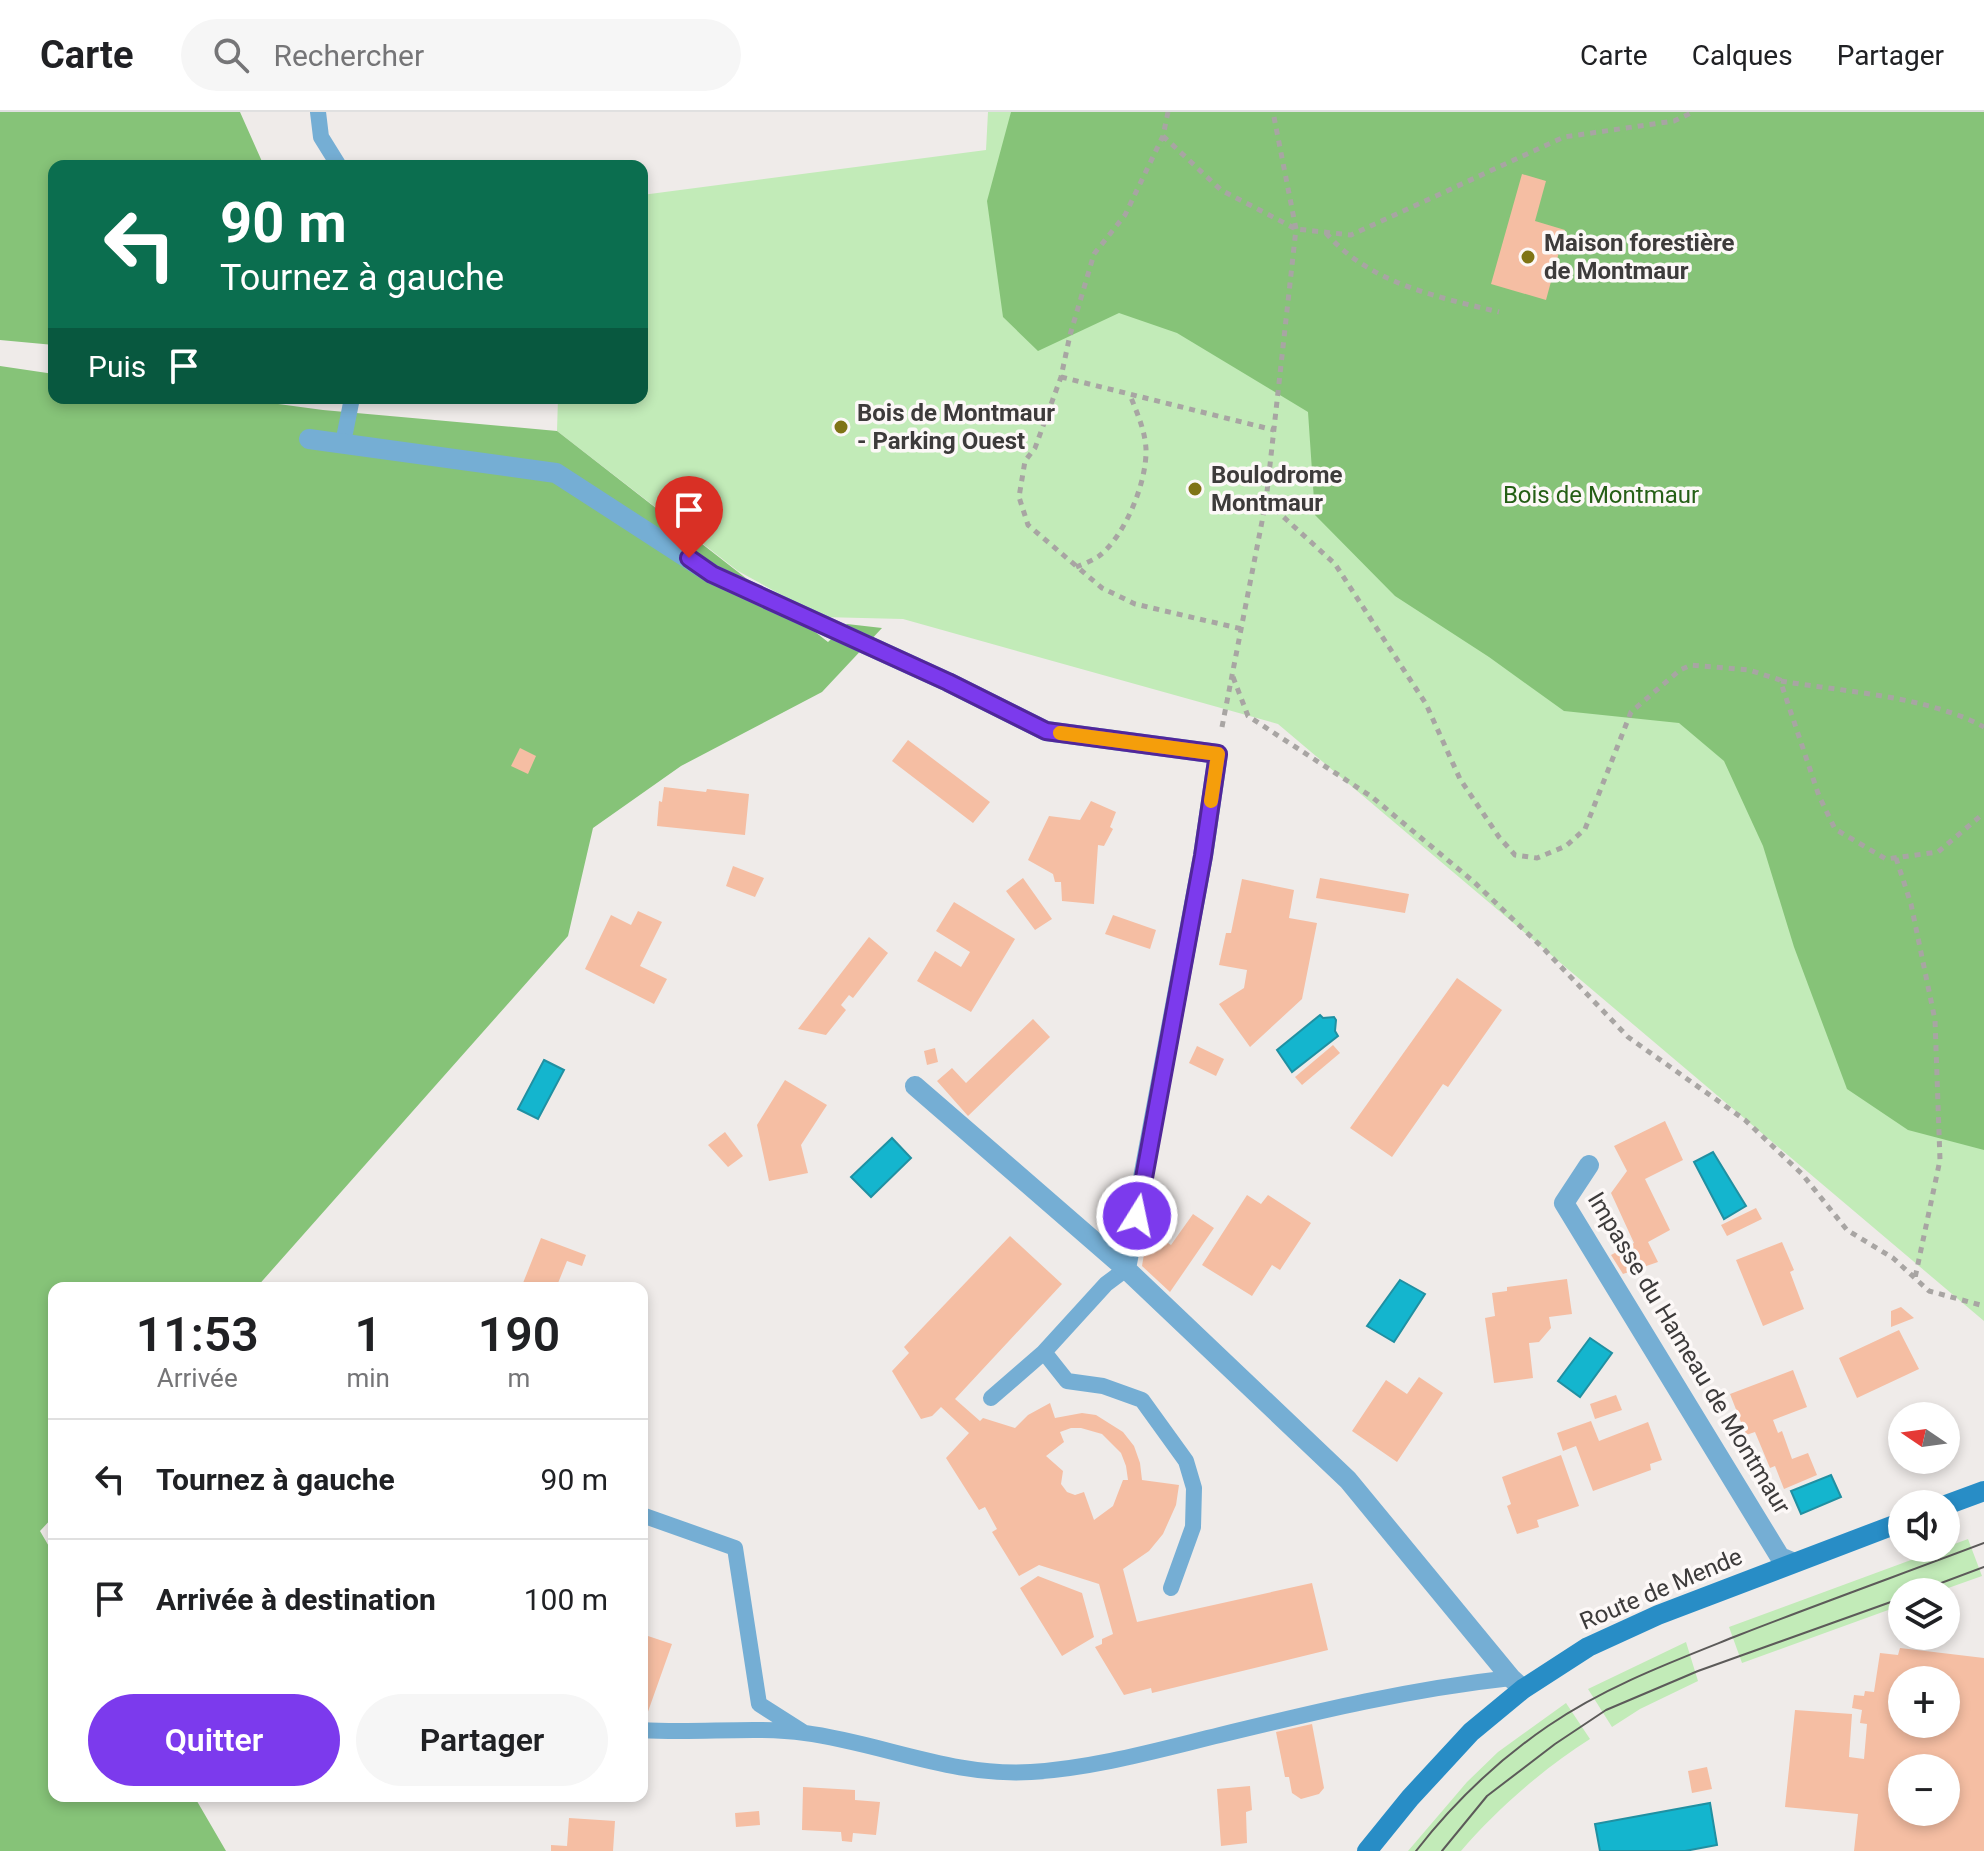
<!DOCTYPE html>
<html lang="fr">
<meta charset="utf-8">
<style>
body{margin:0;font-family:Roboto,sans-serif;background:#f6f6f6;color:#202124;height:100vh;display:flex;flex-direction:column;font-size:30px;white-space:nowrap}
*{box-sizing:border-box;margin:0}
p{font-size:26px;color:#757577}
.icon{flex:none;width:44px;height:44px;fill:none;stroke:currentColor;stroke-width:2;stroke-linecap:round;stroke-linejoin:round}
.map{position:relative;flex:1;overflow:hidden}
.details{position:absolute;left:48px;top:1170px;width:600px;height:520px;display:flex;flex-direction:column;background:#fff;border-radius:16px;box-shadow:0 4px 12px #0003}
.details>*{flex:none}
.banner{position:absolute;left:48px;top:48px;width:600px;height:244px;border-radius:16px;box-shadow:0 4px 12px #0003;background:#0b6e4f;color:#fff;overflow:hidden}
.needle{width:52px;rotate:283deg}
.buttons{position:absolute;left:1888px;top:1290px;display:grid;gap:16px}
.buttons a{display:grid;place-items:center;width:72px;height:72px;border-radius:50%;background:#fff;box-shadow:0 4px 12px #0003;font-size:40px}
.pin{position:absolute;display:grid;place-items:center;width:68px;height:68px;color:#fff;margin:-82px -34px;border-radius:50% 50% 50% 0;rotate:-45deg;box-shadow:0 0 8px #0007}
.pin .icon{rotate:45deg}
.me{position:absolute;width:88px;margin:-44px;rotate:10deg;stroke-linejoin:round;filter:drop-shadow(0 0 6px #0008)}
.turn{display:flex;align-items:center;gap:28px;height:168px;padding:0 40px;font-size:36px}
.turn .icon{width:104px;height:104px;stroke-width:2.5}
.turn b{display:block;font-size:56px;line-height:68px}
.then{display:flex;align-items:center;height:76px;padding:0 40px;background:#0003;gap:16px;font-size:30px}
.eta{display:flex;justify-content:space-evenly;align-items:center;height:136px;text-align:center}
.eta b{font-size:48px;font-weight:600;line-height:56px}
.action{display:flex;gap:16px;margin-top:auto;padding:16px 40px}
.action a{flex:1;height:92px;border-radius:48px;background:#7c3aed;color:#fff;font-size:32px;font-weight:600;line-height:92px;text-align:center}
.action a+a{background:#f6f6f6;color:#202124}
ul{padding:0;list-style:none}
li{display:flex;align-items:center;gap:24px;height:120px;padding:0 40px;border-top:2px solid #e0e0e0}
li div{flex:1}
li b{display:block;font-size:30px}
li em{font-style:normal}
header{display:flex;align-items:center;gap:48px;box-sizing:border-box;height:112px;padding:0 40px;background:#fff;border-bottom:2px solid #e0e0e0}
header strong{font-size:38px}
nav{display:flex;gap:44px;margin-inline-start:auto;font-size:28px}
.search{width:560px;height:72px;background:#f6f6f6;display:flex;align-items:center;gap:20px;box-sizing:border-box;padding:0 28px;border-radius:44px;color:#757577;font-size:30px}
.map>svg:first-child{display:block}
</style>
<header>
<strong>Carte</strong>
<div class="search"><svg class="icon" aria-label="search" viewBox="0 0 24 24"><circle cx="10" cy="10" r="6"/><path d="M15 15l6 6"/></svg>Rechercher</div>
<nav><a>Carte</a><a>Calques</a><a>Partager</a></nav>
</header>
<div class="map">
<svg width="1984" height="1739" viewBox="0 0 1984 1739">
<rect width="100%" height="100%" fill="#efebe9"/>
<path fill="#c2ebb8" d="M 988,0 L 1984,0 L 1984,1209 L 1278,612 L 903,507 L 822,505 L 738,459 L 557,319 L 558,286 L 642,286 L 642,83 L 986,38 Z
M 1968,1427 L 1982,1464 L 1937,1480 L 1902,1480 L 1902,1493 L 1742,1551 L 1729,1515 Z
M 1686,1530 L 1698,1569 L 1640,1597 L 1612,1615 L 1588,1577 Z
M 1566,1591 L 1590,1627 C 1544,1656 1496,1698 1461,1739 L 1408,1739 L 1467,1670 L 1498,1640 Z"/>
<path fill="#86c378" d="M 0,0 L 240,0 L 264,54 L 54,54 L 54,233 L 0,228 Z
M 1011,0 L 1984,0 L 1984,1038 L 1908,1018 L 1847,977 L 1794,835 L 1763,734 L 1724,649 L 1679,611 L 1564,599 L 1489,545 L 1395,484 L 1315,403 L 1308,300 L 1177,221 L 1119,201 L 1038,239 L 1003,205 L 987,89 Z
M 0,254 L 54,262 L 54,286 L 234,286 L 323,298 L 557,319 L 828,530 L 847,512 L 882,516 L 822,580 L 681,654 L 593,716 L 568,824 L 256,1176 L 54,1176 L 54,1404 L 40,1419 L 54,1443 L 54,1684 L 194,1684 L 226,1739 L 0,1739 Z"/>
<path fill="#14b5ce" stroke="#2090a2" stroke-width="2" d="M 1320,903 L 1323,906 L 1334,905 L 1336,908 L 1335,919 L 1338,924 L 1292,960 L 1277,938 Z
M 544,948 L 564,958 L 538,1007 L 518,997 Z
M 892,1026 L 911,1046 L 871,1085 L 851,1065 Z
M 1713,1040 L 1746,1094 L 1724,1107 L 1694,1050 Z
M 1400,1168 L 1425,1182 L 1394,1230 L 1367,1214 Z
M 1590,1226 L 1612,1241 L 1580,1285 L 1558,1269 Z
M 1831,1363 L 1841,1385 L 1801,1402 L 1791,1379 Z
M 1710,1691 L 1717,1733 L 1685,1739 L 1600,1739 L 1595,1712 Z"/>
<path fill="#f5bea3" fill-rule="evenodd" d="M 1522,62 L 1546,69 L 1535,109 L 1565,118 L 1546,188 L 1491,172 Z
M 908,628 L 990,690 L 973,711 L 892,649 Z
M 520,636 L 536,644 L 528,662 L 511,654 Z
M 664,675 L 706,680 L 707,677 L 749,682 L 745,723 L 657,714 L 659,689 L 662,690 Z
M 1091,689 L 1116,700 L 1110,715 L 1113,717 L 1104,734 L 1098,733 L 1094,792 L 1062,789 L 1061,770 L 1055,770 L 1053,762 L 1028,748 L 1049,704 L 1080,708 Z
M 733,754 L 764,766 L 755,785 L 726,774 Z
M 1023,766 L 1052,807 L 1035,818 L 1006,779 Z
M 1320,766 L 1409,782 L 1405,801 L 1316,786 Z
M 1242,767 L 1294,778 L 1289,806 L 1317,811 L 1302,887 L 1250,935 L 1219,892 L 1244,876 L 1247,858 L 1219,853 L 1226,821 L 1231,821 Z
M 954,790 L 1015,827 L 971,900 L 917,869 L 935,839 L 961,855 L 970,840 L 936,819 Z
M 638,799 L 662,810 L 640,854 L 667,867 L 654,892 L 585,857 L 611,803 L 631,813 Z
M 1113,803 L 1156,818 L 1150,837 L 1105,822 Z
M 869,825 L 888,841 L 853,886 L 849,883 L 841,893 L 846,898 L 826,923 L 798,917 Z
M 1457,866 L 1502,898 L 1448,975 L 1443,972 L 1392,1045 L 1350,1016 Z
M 1033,907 L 1050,925 L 968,1004 L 937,969 L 952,956 L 966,971 Z
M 1333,933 L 1340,941 L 1302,973 L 1295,965 Z
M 1197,934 L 1224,947 L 1216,964 L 1189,951 Z
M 935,936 L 938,950 L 927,953 L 924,939 Z
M 785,968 L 827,993 L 801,1033 L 808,1061 L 769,1069 L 757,1013 Z
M 1665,1009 L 1683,1048 L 1645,1067 L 1670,1118 L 1648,1130 L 1658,1150 L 1623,1162 L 1611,1143 L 1634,1131 L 1611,1081 L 1627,1059 L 1614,1034 Z
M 725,1020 L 743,1044 L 728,1055 L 708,1033 Z
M 1247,1083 L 1261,1092 L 1268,1083 L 1311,1111 L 1280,1158 L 1272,1153 L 1252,1184 L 1202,1153 Z
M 1756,1096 L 1762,1107 L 1727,1124 L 1721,1113 Z
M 1193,1102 L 1214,1116 L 1170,1180 L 1142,1154 L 1148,1118 L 1171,1133 Z
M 1010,1124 L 1062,1172 L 955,1287 L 980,1309 L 983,1306 L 1015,1316 L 1028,1303 L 1050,1291 L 1055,1306 L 1082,1301 L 1096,1303 L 1123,1320 L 1134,1334 L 1140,1351 L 1142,1368 L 1179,1373 L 1176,1393 L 1163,1422 L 1149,1439 L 1123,1457 L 1137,1510 L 1312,1471 L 1328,1538 L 1152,1581 L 1151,1576 L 1124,1583 L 1095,1535 L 1102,1532 L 1102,1527 L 1113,1522 L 1099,1472 L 1039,1453 L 1019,1464 L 992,1420 L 997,1417 L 985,1395 L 979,1398 L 946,1346 L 969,1321 L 941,1295 L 932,1304 L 921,1307 L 892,1259 L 909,1241 L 904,1235 ZM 1071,1316 L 1081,1316 L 1102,1322 L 1121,1341 L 1126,1354 L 1128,1368 L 1123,1368 L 1113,1394 L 1094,1408 L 1084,1380 L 1075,1383 L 1067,1380 L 1061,1372 L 1063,1359 L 1046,1344 L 1064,1330 L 1060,1320 Z
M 541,1126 L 586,1143 L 582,1154 L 567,1149 L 556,1176 L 521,1176 Z
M 1782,1130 L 1794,1158 L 1790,1160 L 1804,1197 L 1763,1214 L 1736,1148 Z
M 1567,1167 L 1572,1202 L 1549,1205 L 1551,1216 L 1539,1230 L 1529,1231 L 1533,1266 L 1494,1271 L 1485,1206 L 1495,1204 L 1492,1181 L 1507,1179 L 1507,1175 Z
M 1901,1195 L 1914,1206 L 1891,1215 L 1891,1199 Z
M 1899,1218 L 1919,1257 L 1857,1286 L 1839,1246 Z
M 1793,1258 L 1807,1295 L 1773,1308 L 1778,1321 L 1782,1319 L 1792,1347 L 1808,1341 L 1817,1363 L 1784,1377 L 1775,1354 L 1770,1356 L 1755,1320 L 1746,1323 L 1730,1282 Z
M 1419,1265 L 1443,1281 L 1397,1350 L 1352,1319 L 1386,1268 L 1407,1282 Z
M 1616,1283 L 1622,1298 L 1595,1307 L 1590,1292 Z
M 1591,1309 L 1599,1329 L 1648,1310 L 1662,1348 L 1650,1352 L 1651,1358 L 1593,1379 L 1576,1334 L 1563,1339 L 1557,1321 Z
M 1561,1343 L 1579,1394 L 1537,1408 L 1539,1415 L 1517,1422 L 1507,1394 L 1511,1392 L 1502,1365 Z
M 1038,1464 L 1082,1481 L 1094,1525 L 1062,1544 L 1020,1476 Z
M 642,1522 L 672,1532 L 645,1608 L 642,1607 Z
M 1900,1536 L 1984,1546 L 1984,1739 L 1854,1739 L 1858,1702 L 1785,1695 L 1795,1598 L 1852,1602 L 1849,1645 L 1864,1647 L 1867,1612 L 1860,1611 L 1862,1598 L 1852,1596 L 1854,1583 L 1864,1584 L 1865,1579 L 1874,1580 L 1880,1541 L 1898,1543 ZM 1902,1568 L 1946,1568 L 1946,1612 L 1902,1612 ZM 1902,1656 L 1946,1656 L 1946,1700 L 1902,1700 Z
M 1312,1612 L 1324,1676 L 1319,1682 L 1301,1687 L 1292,1681 L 1289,1665 L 1285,1665 L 1276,1620 Z
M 1707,1655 L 1712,1677 L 1692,1681 L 1688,1659 Z
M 1250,1674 L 1252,1698 L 1246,1700 L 1247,1731 L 1221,1734 L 1217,1677 Z
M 803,1675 L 855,1678 L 855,1688 L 880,1690 L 876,1723 L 853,1721 L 852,1730 L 842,1729 L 841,1720 L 802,1718 Z
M 759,1699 L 760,1713 L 736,1715 L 735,1701 Z
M 569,1706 L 615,1709 L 613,1739 L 551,1739 L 551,1733 L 567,1734 Z"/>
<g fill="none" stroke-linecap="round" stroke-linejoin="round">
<path stroke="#a8a5a3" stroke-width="5" stroke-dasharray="6 6" stroke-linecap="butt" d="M 1168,0 L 1163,24 L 1125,103 L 1094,142 L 1070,223 L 1061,265 L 1035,336 L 1025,349 L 1019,385 L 1028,413 L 1102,476 L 1135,492 L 1242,517
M 1163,24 L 1221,78 L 1296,117 L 1351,123 L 1564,25 L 1674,9 L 1693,0
M 1326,121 C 1369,171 1437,185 1499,200
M 1061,265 L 1274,318
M 1266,389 L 1335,452 L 1426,592 L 1460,667 L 1499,725 L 1515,743 L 1537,746 L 1566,734 L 1585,717 L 1631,600 L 1680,558 L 1691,553 L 1749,558 L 1780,568 L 1819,684 L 1835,717 L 1886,747 L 1938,740 L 1984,701
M 1076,455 C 1083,452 1092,449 1099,444 C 1125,424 1147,370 1146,337 C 1145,318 1137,301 1130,283
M 1233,565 L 1248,604 L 1372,685 L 1474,770 L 1543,836 L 1628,925 L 1745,1008 L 1802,1062 L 1847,1118 L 1893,1146 L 1929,1179 L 1984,1194
M 1781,569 C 1845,580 1927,584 1984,615
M 1222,615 L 1266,389 L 1296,117 L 1273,0
M 1896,746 L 1911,792 L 1935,908 L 1940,1048 L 1915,1166"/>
<path stroke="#75aed4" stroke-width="16" d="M 318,0 L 321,25 L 339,54
M 343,331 L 352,286
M 1126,1157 L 1106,1172 L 1044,1240 L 1067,1269 L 1103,1274 L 1142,1288 L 1186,1349 L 1194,1376 L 1193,1415 L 1171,1476
M 991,1286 L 1044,1240
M 642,1403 L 735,1436 L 759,1592 L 803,1620
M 642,1618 C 695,1622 754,1614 805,1621 C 881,1631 953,1665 1031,1660 C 1095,1656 1158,1638 1220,1623 C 1319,1599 1410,1577 1511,1566"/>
<path stroke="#75aed4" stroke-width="20" d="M 309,327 L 556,361 L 712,462 L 948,570 L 1046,619 L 1218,642 L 1203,744 L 1126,1157 L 1348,1368 L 1511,1566 L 1523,1577
M 915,974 L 1126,1157
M 1589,1053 L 1564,1091 L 1780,1445 L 1792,1450"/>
<path stroke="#288dc6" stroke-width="20" d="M 1946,1393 L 1984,1379
M 1367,1739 L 1410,1686 L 1471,1620 L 1523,1577 L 1588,1535 L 1658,1503 L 1902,1410"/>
<path stroke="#5c5a59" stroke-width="2" d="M 1917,1480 L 1984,1455
M 1416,1739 C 1454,1690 1497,1649 1548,1614 C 1606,1574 1674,1549 1739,1523 C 1821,1491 1902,1462 1984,1431
M 1442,1739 L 1487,1684 L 1555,1632 L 1606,1598 L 1698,1559 L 1902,1486"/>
</g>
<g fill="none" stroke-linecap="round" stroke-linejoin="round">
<defs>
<path id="route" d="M 689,446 L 712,462 L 948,570 L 1046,619 L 1218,642 L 1203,744 L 1137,1104"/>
</defs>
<use href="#route" stroke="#51269a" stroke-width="20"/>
<use href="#route" stroke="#7c3aed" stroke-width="14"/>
<path stroke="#f59e0b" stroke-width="14" d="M 1060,621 L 1218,642 L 1211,689"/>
</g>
<g fill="#7f7416" stroke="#fcf8f7" stroke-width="3">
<circle cx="1528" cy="145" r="8"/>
<circle cx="841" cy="315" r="8"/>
<circle cx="1195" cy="377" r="8"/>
</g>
<g text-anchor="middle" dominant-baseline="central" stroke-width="7" stroke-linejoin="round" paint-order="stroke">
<g font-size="24" font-weight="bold" fill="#3d3b3b" stroke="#fcf8f7" text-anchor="start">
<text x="1544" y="131">Maison forestière<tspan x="1544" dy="28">de Montmaur</tspan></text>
<text x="857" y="301">Bois de Montmaur<tspan x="857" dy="28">- Parking Ouest</tspan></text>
<text x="1211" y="363">Boulodrome<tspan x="1211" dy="28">Montmaur</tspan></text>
</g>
<g font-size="24" fill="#255f16" stroke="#fcf8f7">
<text x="1601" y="383">Bois de Montmaur</text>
</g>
<g font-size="24" fill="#3d3b3b" stroke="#fcf8f7">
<text transform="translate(1689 1241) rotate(59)">Impasse du Hameau de Montmaur</text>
<text transform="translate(1661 1477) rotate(-23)">Route de Mende</text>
</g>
</g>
</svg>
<div class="buttons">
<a><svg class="needle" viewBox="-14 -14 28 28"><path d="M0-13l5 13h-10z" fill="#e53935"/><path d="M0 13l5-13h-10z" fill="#757577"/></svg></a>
<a><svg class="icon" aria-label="sound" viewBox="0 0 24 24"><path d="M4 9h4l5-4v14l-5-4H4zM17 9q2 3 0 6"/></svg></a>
<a><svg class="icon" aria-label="layers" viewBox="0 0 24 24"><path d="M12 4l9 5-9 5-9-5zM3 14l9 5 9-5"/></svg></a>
<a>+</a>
<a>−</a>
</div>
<div class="pin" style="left:689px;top:446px;background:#d93025"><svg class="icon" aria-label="arrive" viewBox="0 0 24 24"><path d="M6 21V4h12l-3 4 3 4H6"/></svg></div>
<svg class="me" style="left:1137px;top:1104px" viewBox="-20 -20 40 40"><circle r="17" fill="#7c3aed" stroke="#fff" stroke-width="3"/><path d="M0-11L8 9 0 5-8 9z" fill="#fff"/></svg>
<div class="banner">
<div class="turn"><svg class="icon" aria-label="left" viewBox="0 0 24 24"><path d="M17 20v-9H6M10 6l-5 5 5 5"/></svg><div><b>90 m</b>Tournez à gauche</div></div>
<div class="then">Puis<svg class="icon" aria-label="arrive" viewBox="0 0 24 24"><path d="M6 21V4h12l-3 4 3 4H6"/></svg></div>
</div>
<section class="details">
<div class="eta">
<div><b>11:53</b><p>Arrivée</p></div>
<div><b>1</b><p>min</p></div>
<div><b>190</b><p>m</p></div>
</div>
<ul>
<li><svg class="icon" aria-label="left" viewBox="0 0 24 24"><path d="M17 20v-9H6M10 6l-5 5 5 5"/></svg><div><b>Tournez à gauche</b></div><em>90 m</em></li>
<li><svg class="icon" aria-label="arrive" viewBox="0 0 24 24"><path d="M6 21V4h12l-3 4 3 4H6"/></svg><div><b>Arrivée à destination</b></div><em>100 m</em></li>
</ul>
<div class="action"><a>Quitter</a><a>Partager</a></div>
</section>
</div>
